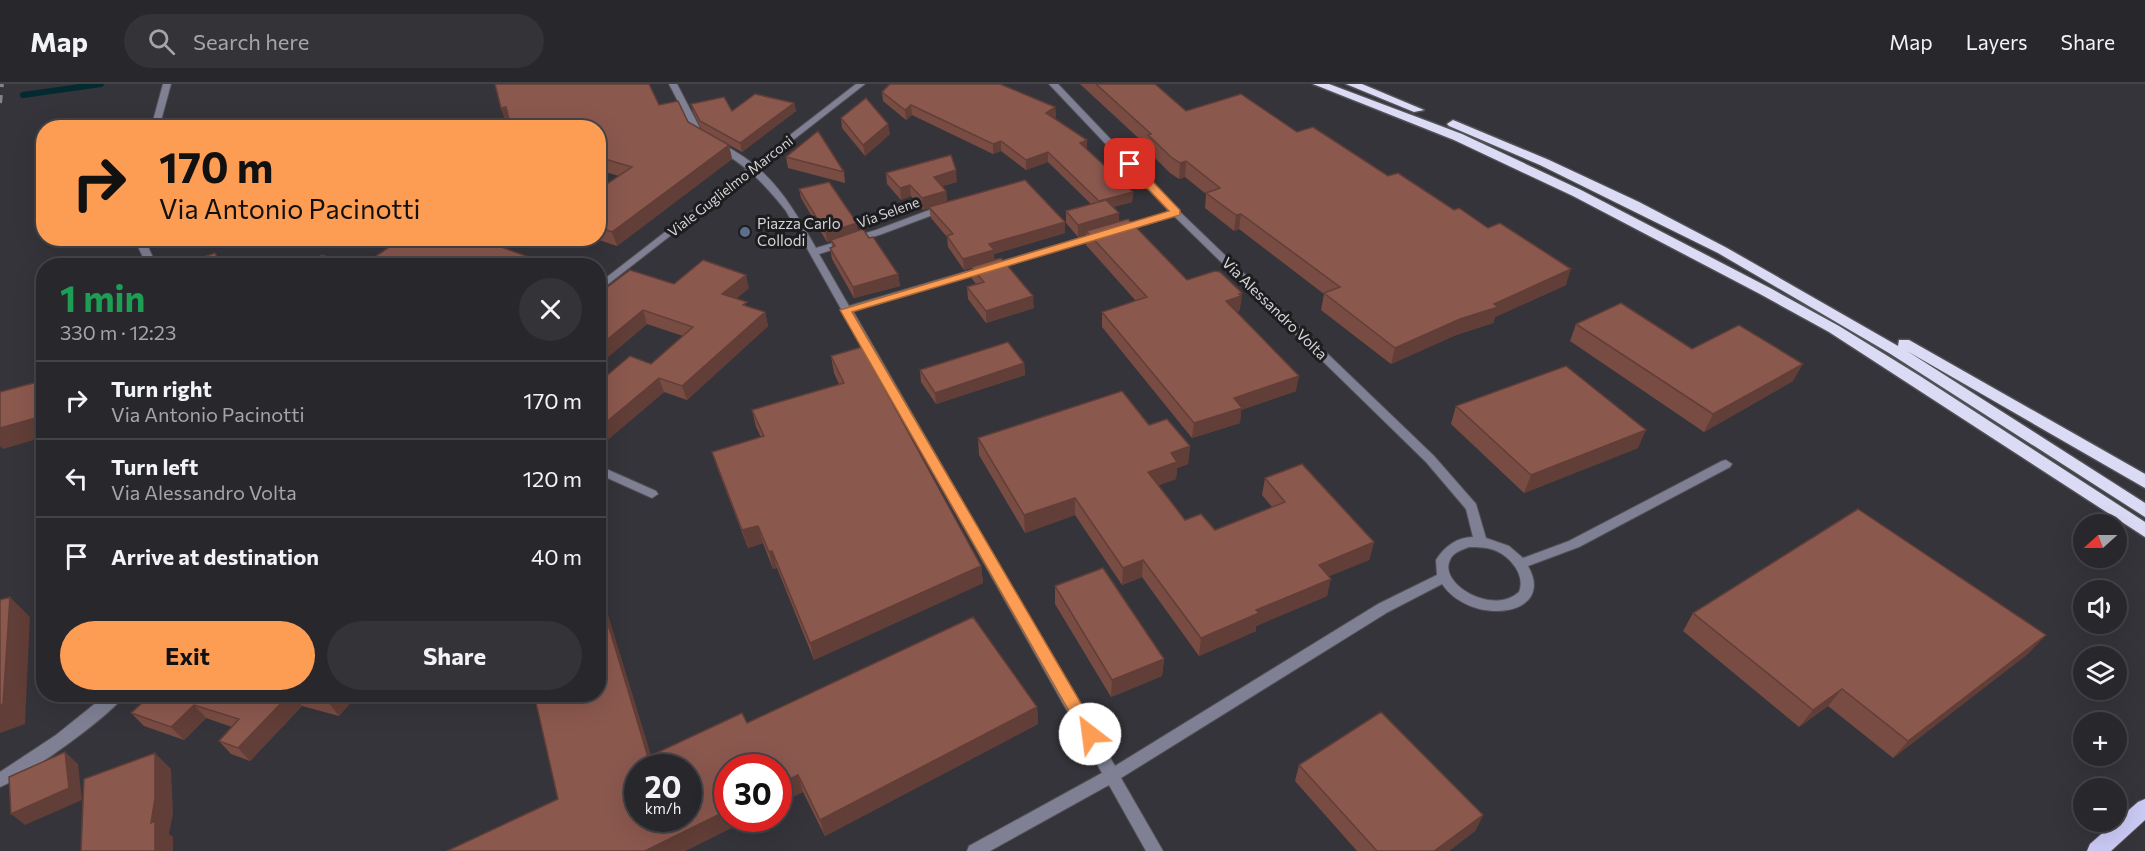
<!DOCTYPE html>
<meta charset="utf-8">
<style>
body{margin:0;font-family:Commissioner,sans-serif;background:#343338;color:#f1f3f6;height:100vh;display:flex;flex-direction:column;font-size:22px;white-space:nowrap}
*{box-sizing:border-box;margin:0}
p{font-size:20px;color:#a5a5a9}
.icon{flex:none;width:33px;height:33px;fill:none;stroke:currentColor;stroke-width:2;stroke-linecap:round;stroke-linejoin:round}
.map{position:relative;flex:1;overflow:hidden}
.drawer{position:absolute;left:36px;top:174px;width:570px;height:444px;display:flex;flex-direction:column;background:#28272c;border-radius:24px;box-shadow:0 6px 24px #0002,0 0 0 2px #444448}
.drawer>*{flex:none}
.top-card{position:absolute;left:36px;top:36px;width:570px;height:126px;border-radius:24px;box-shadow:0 6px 24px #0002,0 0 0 2px #444448;background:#fd9d54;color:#111;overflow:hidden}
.needle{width:39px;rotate:249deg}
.fabs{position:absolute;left:2073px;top:430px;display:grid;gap:12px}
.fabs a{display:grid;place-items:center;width:54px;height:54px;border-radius:50%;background:#28272c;box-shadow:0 6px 24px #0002,0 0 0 2px #444448;font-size:30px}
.speed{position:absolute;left:624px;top:670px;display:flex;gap:12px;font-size:30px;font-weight:700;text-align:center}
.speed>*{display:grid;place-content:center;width:78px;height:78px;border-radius:50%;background:#28272c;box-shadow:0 6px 24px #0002,0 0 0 2px #444448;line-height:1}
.speed small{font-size:15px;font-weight:400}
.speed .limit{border:9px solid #d22;background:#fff;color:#111}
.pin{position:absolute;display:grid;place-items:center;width:51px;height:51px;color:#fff;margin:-26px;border-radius:12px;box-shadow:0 3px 9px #0006}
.me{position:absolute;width:66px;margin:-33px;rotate:330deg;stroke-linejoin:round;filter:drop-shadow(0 0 4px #0008)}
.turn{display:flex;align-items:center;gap:21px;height:126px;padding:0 24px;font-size:27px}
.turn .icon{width:78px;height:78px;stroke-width:2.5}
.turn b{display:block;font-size:42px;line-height:51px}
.round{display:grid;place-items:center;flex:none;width:63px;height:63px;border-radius:32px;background:#343338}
.summary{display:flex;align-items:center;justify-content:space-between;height:102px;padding:0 24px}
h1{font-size:36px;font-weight:700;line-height:45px;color:#1e9e55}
.button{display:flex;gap:12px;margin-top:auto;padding:12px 24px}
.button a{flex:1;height:69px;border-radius:36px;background:#fd9d54;color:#111;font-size:24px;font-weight:700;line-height:69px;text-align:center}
.button a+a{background:#343338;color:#f1f3f6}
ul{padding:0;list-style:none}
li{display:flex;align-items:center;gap:18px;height:78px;padding:0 24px;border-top:2px solid #444448}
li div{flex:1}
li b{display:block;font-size:22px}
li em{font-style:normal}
header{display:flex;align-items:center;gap:36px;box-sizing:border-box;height:84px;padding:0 30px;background:#28272c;border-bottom:2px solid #444448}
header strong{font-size:28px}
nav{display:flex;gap:33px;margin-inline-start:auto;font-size:21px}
.search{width:420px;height:54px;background:#343338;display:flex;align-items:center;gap:15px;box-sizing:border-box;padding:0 21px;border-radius:33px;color:#a5a5a9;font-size:22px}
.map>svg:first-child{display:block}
</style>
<header>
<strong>Map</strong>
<div class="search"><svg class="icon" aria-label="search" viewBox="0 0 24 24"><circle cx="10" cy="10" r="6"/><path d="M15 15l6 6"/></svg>Search here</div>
<nav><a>Map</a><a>Layers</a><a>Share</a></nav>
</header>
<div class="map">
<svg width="2145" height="767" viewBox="0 0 2145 767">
<rect width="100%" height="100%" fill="#35343a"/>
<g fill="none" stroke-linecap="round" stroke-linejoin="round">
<path stroke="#032a2e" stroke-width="6" d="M 23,11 L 101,0"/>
<defs>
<path id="minor" d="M 163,0 L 171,0 L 159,44 L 151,44 Z
M 669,0 L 677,0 L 704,52 L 703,54 L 696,52 Z
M 1049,0 L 1058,0 L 1179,127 L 1434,372 L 1476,420 L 1486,454 L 1509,462 L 1523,474 L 1569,457 L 1722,377 L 1726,376 L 1732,380 L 1730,383 L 1579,463 L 1528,482 C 1557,533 1471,543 1442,500 L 1388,528 L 1121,694 L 1163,767 L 1146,767 L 1109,701 L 990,767 L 967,767 L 969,762 L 1102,689 L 786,127 C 765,100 745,80 715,64 L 715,60 C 723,59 729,64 736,68 C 774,90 795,127 816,164 L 876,146 L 940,122 L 946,122 L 946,126 L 882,150 L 819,170 L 849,222 L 1097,149 L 1100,148 L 1105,151 L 1103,153 L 853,227 L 1115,682 L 1378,520 L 1437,491 L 1436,476 C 1444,463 1457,453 1473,453 L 1466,425 L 1426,378 L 1174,132 L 1123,147 L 1117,147 L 1117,143 L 1170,128 ZM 1469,463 C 1477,463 1486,463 1494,466 C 1510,472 1526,491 1519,508 C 1493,532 1438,500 1450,476 C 1453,468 1462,466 1469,463 Z
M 134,154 L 144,154 L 157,182 L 147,182 Z
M 604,384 L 656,407 L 658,410 L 652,414 L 603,392 L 598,393 L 598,385 Z"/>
<path id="tertiary" d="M 856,0 L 865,0 L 598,208 L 598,200 Z
M 107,610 L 125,610 C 114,630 23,694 0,703 L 0,688 L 56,651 Z"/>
<path id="primary" d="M 2145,715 L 2145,736 L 2111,767 L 2087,767 L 2090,760 L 2138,718 Z"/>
<path id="trunk" d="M 1313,0 L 1329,0 L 1462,50 L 1581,106 L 1770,204 L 1839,242 L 1920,292 L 2145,438 L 2145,453 L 1829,248 L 1760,210 L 1573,112 L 1454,56 Z
M 1346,0 L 1362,0 L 1424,26 L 1414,28 Z
M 1453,36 L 1549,76 L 1639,118 L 1727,164 L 1898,262 L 1899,256 L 1909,256 L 2145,390 L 2145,404 L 1907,267 L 2145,419 L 2145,433 L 1889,269 L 1718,169 L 1540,81 L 1449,42 L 1447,40 Z"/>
</defs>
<use href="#minor" stroke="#525156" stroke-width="2"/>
<use href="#tertiary" stroke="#525156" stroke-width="2"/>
<use href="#primary" stroke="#525156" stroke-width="2"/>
<use href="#trunk" stroke="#525156" stroke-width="3"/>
<use href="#minor" fill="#808095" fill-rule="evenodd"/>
<use href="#tertiary" fill="#808095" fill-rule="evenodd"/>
<use href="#primary" fill="#cbcaf5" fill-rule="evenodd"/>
<use href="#trunk" fill="#dcdbf6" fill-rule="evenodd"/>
<path stroke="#838387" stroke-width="4" stroke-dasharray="8 8" stroke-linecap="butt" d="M 0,19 L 2,0"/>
</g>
<path fill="#784c43" d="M 1080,0 L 1155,0 L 1186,27 L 1297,48 L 1388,92 L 1566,201 L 1495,233 L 1493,239 L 1456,251 L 1391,280 L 1321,226 L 1324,210 L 1239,145 L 1234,147 L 1205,124 L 1206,110 L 1185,93 L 1179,95 L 1170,89 L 1147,66 L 1147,62 Z
M 882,8 L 1055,23 L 1056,33 L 1054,34 L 1133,108 L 1132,118 L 1113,123 L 1119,129 L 1119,137 L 1187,196 L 1242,209 L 1240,224 L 1239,227 L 1237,228 L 1296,307 L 1241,326 L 1240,339 L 1192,354 L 1102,243 L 1102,228 L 1136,217 L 1086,161 L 1086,150 L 1078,153 L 1066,139 L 1066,127 L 1091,120 L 1048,78 L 1026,86 L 1001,67 L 993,70 L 912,31 L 906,36 L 883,17 Z
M 794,19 L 796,27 L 742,68 L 702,46 L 693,28 L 691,20 L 732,27 Z
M 659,21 L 729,61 L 732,75 L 617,162 L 593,154 L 598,154 L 598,106 L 619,92 L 598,86 L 598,44 L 510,37 L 506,38 L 501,24 Z
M 841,34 L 890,50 L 865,72 L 842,44 Z
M 786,73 L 844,88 L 845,99 L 788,84 Z
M 886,89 L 957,98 L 942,102 L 946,107 L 947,118 L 1065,138 L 1065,149 L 994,170 L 994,176 L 1034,224 L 986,239 L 968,215 L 967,203 L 976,200 L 972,195 L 971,184 L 964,186 L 948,163 L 947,153 L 931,134 L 929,124 L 923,126 L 911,112 L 901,116 L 887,100 Z
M 799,105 L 869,154 L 898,190 L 900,202 L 854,214 L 832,175 L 830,164 L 832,163 L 831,157 L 827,158 L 801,114 Z
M 402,154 L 554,182 L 362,182 Z
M 674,200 L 749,204 L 737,214 L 748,223 L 765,228 L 768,242 L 687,316 L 664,308 L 598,364 L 598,299 L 651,280 L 683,252 L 647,240 L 608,273 L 598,269 L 598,210 Z
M 1576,240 L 1692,265 L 1793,297 L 1704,348 L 1570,257 Z
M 831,272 L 981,482 L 983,499 L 814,576 L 777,484 L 773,485 L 763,459 L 748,464 L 718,386 L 712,368 L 761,353 L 756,343 L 752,326 L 839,300 L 834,289 Z
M 1024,279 L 1025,291 L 936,320 L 921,298 L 920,286 Z
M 1456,322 L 1638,364 L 1524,409 L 1451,340 Z
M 1149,341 L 1190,362 L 1188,380 L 1177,384 L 1176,395 L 1158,401 L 1185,436 L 1215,446 L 1272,423 L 1262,411 L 1265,394 L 1374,458 L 1369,476 L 1329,492 L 1327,512 L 1256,542 L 1256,547 L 1199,572 L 1142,493 L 1122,501 L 1075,431 L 1025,449 L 979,371 L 978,354 Z
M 1055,502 L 1164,575 L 1162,592 L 1111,613 L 1055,520 Z
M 1693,529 L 2029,569 L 1893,674 L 1828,622 L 1799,643 L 1683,547 Z
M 152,610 L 358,610 L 339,632 L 302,622 L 250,677 L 231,670 L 219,657 L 232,643 L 206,634 L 184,656 L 144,642 L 131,629 Z
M 1037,623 L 1038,640 L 825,752 L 803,708 L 778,720 L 778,684 L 728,735 L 749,735 L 685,767 L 558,715 L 651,671 L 747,639 Z
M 1299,681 L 1483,731 L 1475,747 L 1449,767 L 1357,767 L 1295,697 Z"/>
<path fill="#613e37" d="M 794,19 L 796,27 L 742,68 L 740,59 Z
M 911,21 L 912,31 L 906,36 L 905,26 Z
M 506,23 L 511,37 L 506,38 L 501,24 Z
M 1055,23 L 1056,33 L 1046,39 L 1046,29 Z
M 888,40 L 890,50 L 865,72 L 863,61 Z
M 1087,56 L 1087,66 L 1080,59 Z
M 1001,57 L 1001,67 L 993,70 L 993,60 Z
M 729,61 L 732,75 L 617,162 L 612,148 Z
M 1048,68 L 1048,78 L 1026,86 L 1026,76 Z
M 1186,77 L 1185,93 L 1179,95 L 1180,79 Z
M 956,86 L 957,98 L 935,105 L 934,93 Z
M 910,101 L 911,112 L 901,116 L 900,104 Z
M 946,107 L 947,118 L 923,126 L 922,114 Z
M 1133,108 L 1132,118 L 1098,127 L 1099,117 Z
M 1119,129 L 1119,141 L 1086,147 L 1086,150 L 1078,153 L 1078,141 Z
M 1241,130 L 1239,145 L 1234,147 L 1236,131 Z
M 1065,138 L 1065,149 L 994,170 L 995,177 L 964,186 L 963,175 L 989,160 Z
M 857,139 L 858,148 L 827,158 L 826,149 Z
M 403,176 L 406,182 L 394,182 Z
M 1571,185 L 1566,201 L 1495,233 L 1493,239 L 1456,251 L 1391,280 L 1395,264 Z
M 898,190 L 900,202 L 854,214 L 853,203 Z
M 746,191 L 749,204 L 726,223 L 722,210 Z
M 1242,209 L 1239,227 L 1224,232 L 1226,217 Z
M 1033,212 L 1034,224 L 986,239 L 986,227 Z
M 643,226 L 647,240 L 608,273 L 603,259 Z
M 765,228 L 768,242 L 687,316 L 682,302 Z
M 1024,279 L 1025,291 L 936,320 L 935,309 Z
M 1803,280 L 1793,297 L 1704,348 L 1713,330 Z
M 1299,292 L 1296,307 L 1241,326 L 1240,339 L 1192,354 L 1194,339 L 1234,314 Z
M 659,294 L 664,308 L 598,364 L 598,345 Z
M 41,297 L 44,300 L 44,353 L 3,365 L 0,362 L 0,344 Z
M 1646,346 L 1638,364 L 1524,409 L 1531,391 Z
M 1190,362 L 1188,380 L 1177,384 L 1176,395 L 1147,406 L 1148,388 L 1171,369 Z
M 1075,414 L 1075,431 L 1025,449 L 1024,431 Z
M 758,442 L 763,459 L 748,464 L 742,446 Z
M 1374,458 L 1369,476 L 1315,498 L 1319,481 Z
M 772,467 L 777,484 L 773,485 L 769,468 Z
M 1143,476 L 1142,493 L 1122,501 L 1123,484 Z
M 981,482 L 983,499 L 814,576 L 810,559 Z
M 1331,495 L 1327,512 L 1256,542 L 1256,547 L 1199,572 L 1201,554 L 1256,526 Z
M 598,498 L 655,684 L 648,673 L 598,507 Z
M 10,513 L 30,533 L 25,640 L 0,649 L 0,621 Z
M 2046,551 L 2029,569 L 1893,674 L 1908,657 Z
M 1164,575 L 1162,592 L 1111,613 L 1112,596 Z
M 1842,605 L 1828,622 L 1799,643 L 1813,626 Z
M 290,610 L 293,610 L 302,622 L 250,677 L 238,664 Z
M 337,610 L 358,610 L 339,632 L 329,619 Z
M 194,621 L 206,634 L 184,656 L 171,643 Z
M 1037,623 L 1038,640 L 825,752 L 820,736 Z
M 65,668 L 78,680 L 82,716 L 25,741 L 11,730 Z
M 155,669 L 171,685 L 173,730 L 169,750 L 173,753 L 173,767 L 155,767 L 151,739 Z
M 798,691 L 803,708 L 778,720 L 778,701 Z
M 728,726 L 728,735 L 749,735 L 685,767 L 645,767 Z
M 1483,731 L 1475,747 L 1449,767 L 1434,767 Z"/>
<path fill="#8b584e" stroke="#613e37" stroke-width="1.5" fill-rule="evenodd" d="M 495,0 L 649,0 L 659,21 L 678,17 L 688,38 L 729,61 L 612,148 L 598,143 L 598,106 L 632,83 L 598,73 L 598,44 L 511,44 L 506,23 L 501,24 Z
M 890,0 L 1000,0 L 1055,23 L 1046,29 L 1087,56 L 1080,59 L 1133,108 L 1099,117 L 1048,68 L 1026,76 L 1001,57 L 993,60 L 911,21 L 905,26 L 882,8 Z
M 1096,0 L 1155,0 L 1186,27 L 1241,10 L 1297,48 L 1313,43 L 1388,92 L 1398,89 L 1454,126 L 1459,124 L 1488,144 L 1500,139 L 1571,185 L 1494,220 L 1498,223 L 1460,235 L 1395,264 L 1324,209 L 1340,203 L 1241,130 L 1236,131 L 1206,109 L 1220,104 L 1186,77 L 1180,79 L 1171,73 L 1148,51 L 1151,50 Z
M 755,10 L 794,19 L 740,59 L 700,37 L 691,20 L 724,13 L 732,27 Z
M 866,14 L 888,40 L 863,61 L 841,34 Z
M 449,38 L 450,44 L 421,44 Z
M 818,47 L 844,88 L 786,73 Z
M 951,71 L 956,86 L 934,93 L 946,107 L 922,114 L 910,101 L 900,104 L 886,89 Z
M 1025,96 L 1065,138 L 989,160 L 994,166 L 963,175 L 947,152 L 953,150 L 929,123 Z
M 829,98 L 857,139 L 826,149 L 799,105 Z
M 1106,116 L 1119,129 L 1078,141 L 1066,127 Z
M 1128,135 L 1187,196 L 1215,187 L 1220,188 L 1242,209 L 1239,210 L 1241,212 L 1226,217 L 1299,292 L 1234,314 L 1242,324 L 1194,339 L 1102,228 L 1147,213 L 1086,147 Z
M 863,145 L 869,154 L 873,153 L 898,190 L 853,203 L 830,164 L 835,162 L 831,156 Z
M 402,154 L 476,154 L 554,182 L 419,182 L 403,176 L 394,182 L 362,182 Z
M 215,169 L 222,182 L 178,182 Z
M 322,171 L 352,182 L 306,182 Z
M 1001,174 L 1033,212 L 986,227 L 967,203 L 984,198 L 971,183 Z
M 703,176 L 746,191 L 722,210 L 747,218 L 743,221 L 765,228 L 682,302 L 659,294 L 598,345 L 598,299 L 630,272 L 651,280 L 693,243 L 643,226 L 603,259 L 598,257 L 598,210 L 630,186 L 674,200 Z
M 1621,219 L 1692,265 L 1739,241 L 1803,280 L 1713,330 L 1576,240 Z
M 1008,258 L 1024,279 L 935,309 L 920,286 Z
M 862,263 L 981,482 L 810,559 L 772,467 L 769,468 L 758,442 L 742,446 L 712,368 L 764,352 L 752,326 L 844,299 L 831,272 Z
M 1566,282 L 1646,346 L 1531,391 L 1456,322 Z
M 41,297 L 39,333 L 0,344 L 0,308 Z
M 1122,307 L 1149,341 L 1167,335 L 1190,362 L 1171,369 L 1177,378 L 1148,388 L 1185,436 L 1201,430 L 1215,446 L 1285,418 L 1265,394 L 1302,380 L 1374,458 L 1319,481 L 1331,495 L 1256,526 L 1259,529 L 1201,554 L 1143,476 L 1123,484 L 1075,414 L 1024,431 L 978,354 Z
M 1858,425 L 2046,551 L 1908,657 L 1842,605 L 1813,626 L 1693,529 Z
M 1103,484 L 1164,575 L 1112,596 L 1055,502 Z
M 598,507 L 648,673 L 742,629 L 747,639 L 973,533 L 1037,623 L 820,736 L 798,691 L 778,701 L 778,684 L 728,684 L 728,726 L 645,767 L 447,767 L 558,715 L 534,610 L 598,610 ZM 638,684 L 688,684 L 688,735 L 638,735 Z
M 10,513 L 3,620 L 0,621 L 0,516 Z
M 152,610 L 290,610 L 238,664 L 219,657 L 239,635 L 194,621 L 171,643 L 131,629 Z
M 297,610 L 337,610 L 329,619 Z
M 1381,628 L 1483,731 L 1434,767 L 1377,767 L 1299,681 Z
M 65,668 L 69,704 L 11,730 L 9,693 Z
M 155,669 L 155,714 L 151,739 L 155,737 L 155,767 L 81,767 L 84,695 Z"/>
<path fill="#fd9d54" stroke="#a46637" stroke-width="1.5" d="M 1127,78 L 1134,78 L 1180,126 L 1180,131 L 852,228 L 1096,645 L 1099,650 L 1096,655 L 1090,657 L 1085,655 L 840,226 L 1169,127 L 1127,83 Z"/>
<circle fill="#5c6f8a" stroke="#1d1c1f" stroke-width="2" cx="745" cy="148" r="6"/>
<g text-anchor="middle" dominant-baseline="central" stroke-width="6" stroke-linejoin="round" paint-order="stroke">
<g font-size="14" fill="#d5d5d8" stroke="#1d1c1f">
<text transform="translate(730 102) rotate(-38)">Viale Guglielmo Marconi</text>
<text transform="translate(888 128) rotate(-20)">Via Selene</text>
</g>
<g font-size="15" fill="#d5d5d8" stroke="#1d1c1f" text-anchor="start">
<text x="757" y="139">Piazza Carlo<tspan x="757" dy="17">Collodi</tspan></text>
</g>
<g font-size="15" fill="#d5d5d8" stroke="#1d1c1f">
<text transform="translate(1275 224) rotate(44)">Via Alessandro Volta</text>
</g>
</g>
</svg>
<div class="fabs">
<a><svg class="needle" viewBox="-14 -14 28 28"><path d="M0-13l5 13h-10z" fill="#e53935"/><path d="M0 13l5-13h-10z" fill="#a5a5a9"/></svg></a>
<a><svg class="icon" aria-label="sound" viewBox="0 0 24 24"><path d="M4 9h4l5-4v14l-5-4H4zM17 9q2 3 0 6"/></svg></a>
<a><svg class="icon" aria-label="layers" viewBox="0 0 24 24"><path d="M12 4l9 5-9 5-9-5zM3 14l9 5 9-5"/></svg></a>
<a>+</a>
<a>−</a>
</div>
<div class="speed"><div>20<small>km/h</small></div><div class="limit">30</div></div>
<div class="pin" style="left:1130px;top:80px;background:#d93025"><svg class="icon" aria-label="arrive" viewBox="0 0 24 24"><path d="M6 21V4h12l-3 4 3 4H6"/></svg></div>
<svg class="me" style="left:1090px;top:650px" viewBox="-20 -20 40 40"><circle r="19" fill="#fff"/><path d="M0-13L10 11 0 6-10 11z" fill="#fd9d54"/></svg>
<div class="top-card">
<div class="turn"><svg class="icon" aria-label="right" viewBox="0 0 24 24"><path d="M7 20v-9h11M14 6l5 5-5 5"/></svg><div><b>170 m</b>Via Antonio Pacinotti</div></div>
</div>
<section class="drawer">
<div class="summary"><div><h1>1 min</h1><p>330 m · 12:23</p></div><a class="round"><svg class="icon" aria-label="close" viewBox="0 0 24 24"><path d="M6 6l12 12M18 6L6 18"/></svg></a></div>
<ul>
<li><svg class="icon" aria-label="right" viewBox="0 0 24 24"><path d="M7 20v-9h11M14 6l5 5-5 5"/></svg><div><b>Turn right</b><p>Via Antonio Pacinotti</p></div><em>170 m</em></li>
<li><svg class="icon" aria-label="left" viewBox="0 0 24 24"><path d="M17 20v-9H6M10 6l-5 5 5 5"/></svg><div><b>Turn left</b><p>Via Alessandro Volta</p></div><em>120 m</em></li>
<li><svg class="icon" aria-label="arrive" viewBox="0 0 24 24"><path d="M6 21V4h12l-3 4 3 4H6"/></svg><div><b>Arrive at destination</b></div><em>40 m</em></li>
</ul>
<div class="button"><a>Exit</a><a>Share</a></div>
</section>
</div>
